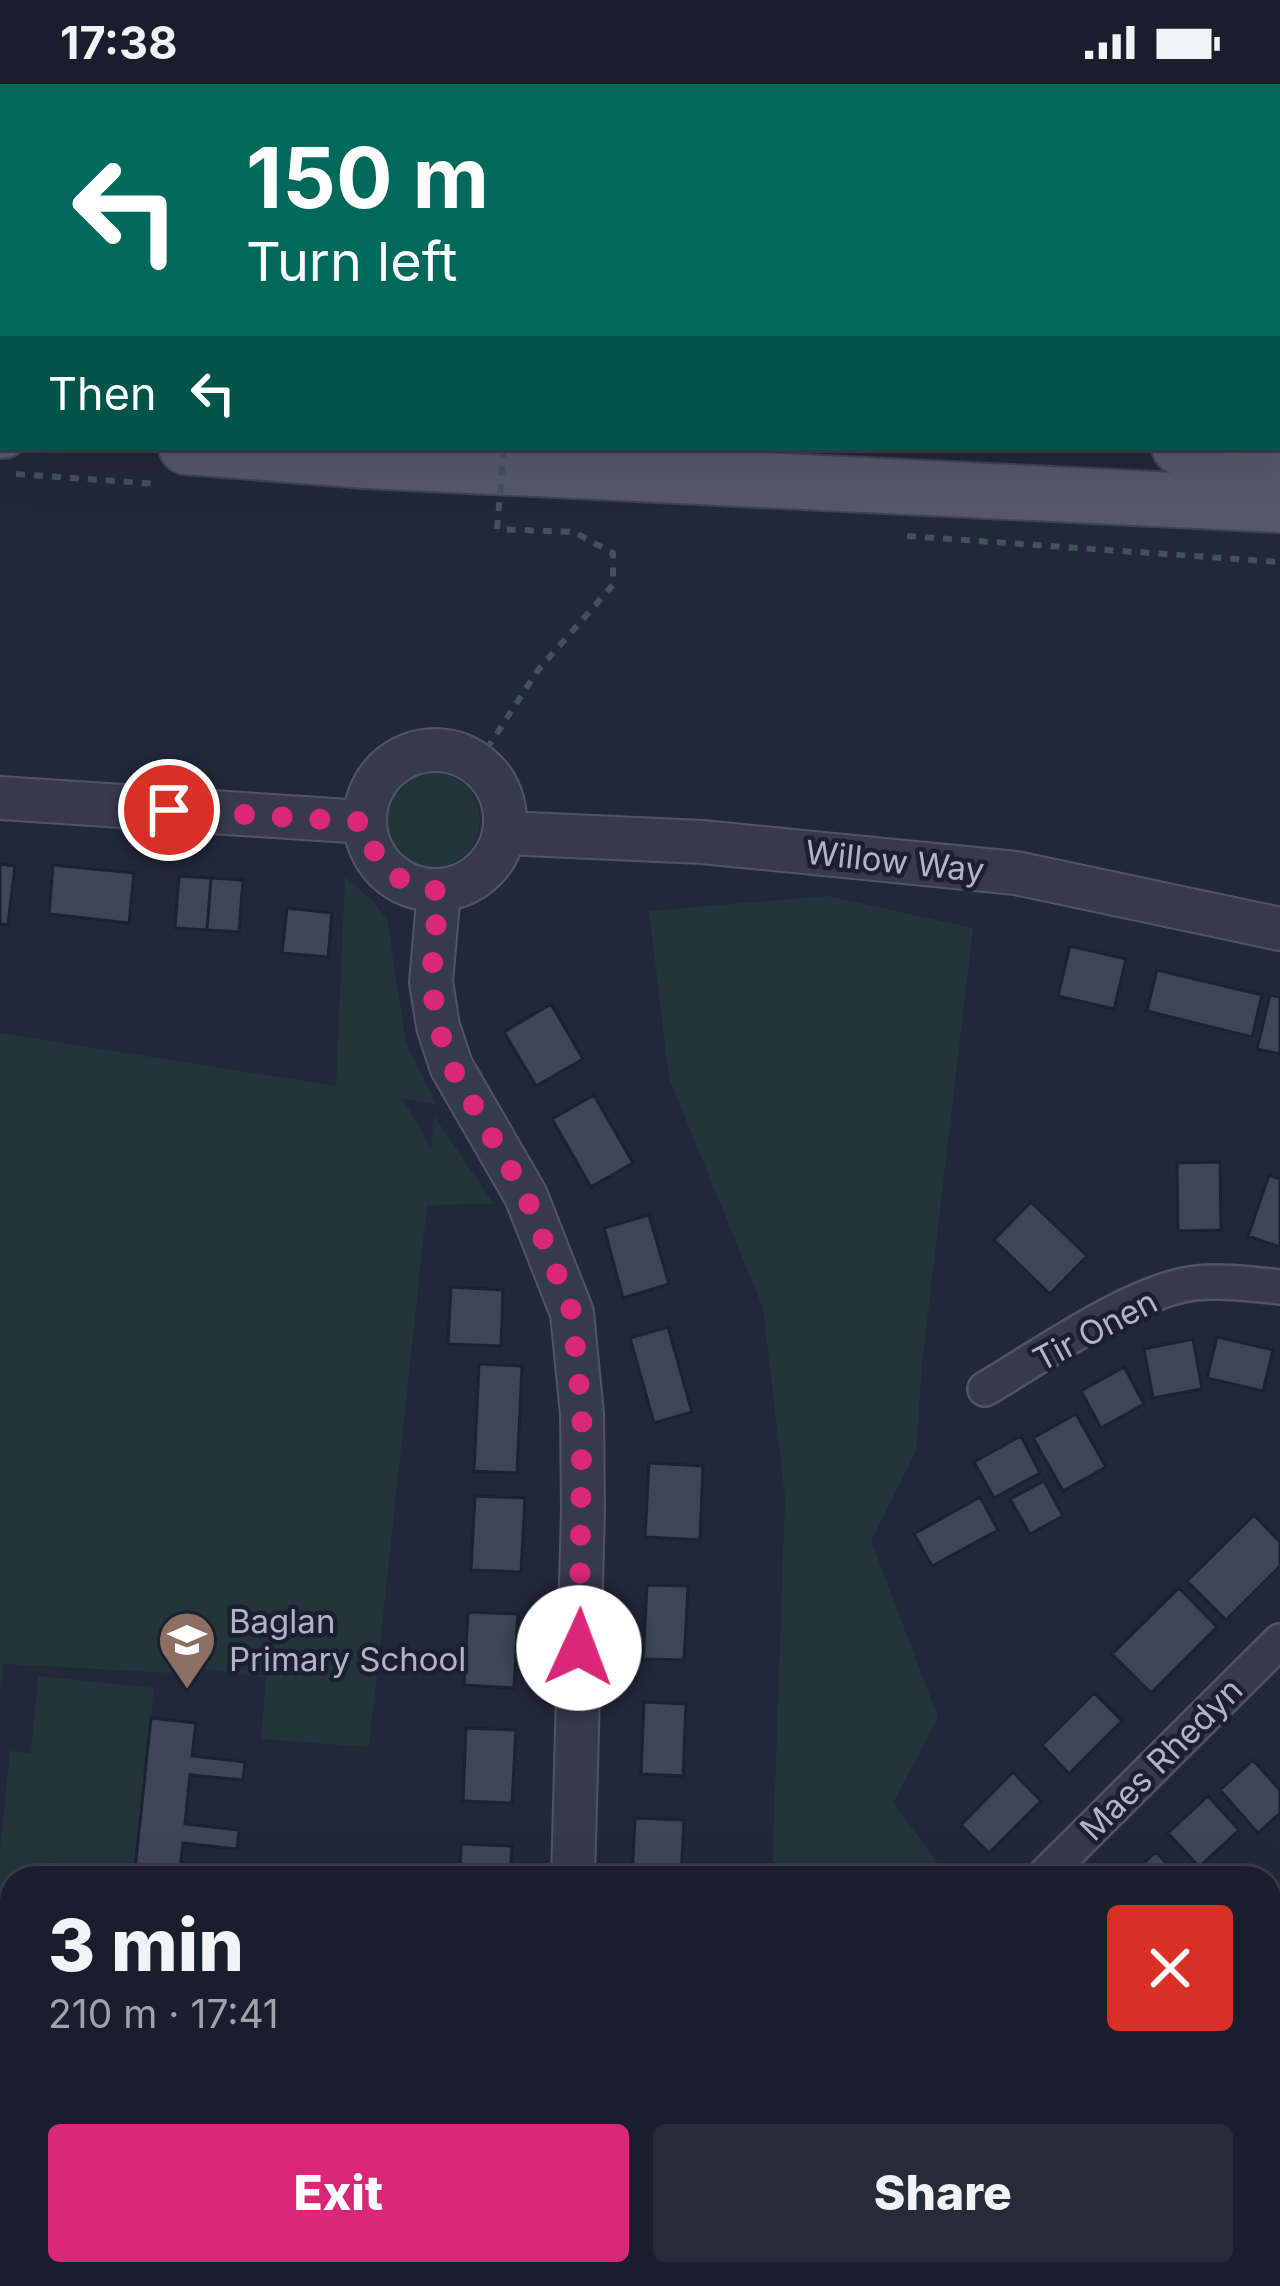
<!DOCTYPE html>
<meta charset="utf-8">
<style>
body{margin:0;font-family:Inter,sans-serif;background:#262b38;color:#f1f3f6;height:100vh;display:flex;flex-direction:column;font-size:45px;white-space:nowrap}
*{box-sizing:border-box;margin:0}
p{font-size:39px;color:#9fa2a9}
.icon{flex:none;width:66px;height:66px;fill:none;stroke:currentColor;stroke-width:2;stroke-linecap:round;stroke-linejoin:round}
.map{position:relative;flex:1;overflow:hidden}
.sheet{position:absolute;left:0px;top:1782px;width:1281px;height:420px;display:flex;flex-direction:column;background:#191e2c;border-radius:36px 36px 0 0;box-shadow:0 12px 48px #0002,0 0 0 3px #373c48}
.sheet>*{flex:none}
.banner{position:absolute;left:0px;top:0px;width:1281px;height:366px;box-shadow:0 12px 48px #0002,0 0 0 3px #373c48;background:#00695c;color:#fff;overflow:hidden}
.pin{position:absolute;display:grid;place-items:center;width:102px;height:102px;color:#fff;margin:-51px;border:6px solid #fff;border-radius:50%;box-shadow:0 3px 12px #0007}
.me{position:absolute;width:132px;margin:-66px;rotate:2deg;stroke-linejoin:round;filter:drop-shadow(0 0 9px #0008)}
.turn{display:flex;align-items:center;gap:42px;height:252px;padding:0 48px;font-size:54px}
.turn .icon{width:156px;height:156px;stroke-width:2.5}
.turn b{display:block;font-size:84px;line-height:102px}
.then{display:flex;align-items:center;height:114px;padding:0 48px;background:#0003;gap:24px;font-size:45px}
.round{display:grid;place-items:center;flex:none;width:126px;height:126px;border-radius:12px;background:#262b38}
.summary{display:flex;align-items:center;justify-content:space-between;height:204px;padding:0 48px}
h1{font-size:72px;font-weight:800;line-height:90px}
.primary-button{display:flex;gap:24px;margin-top:auto;padding:24px 48px}
.primary-button a{flex:1;height:138px;border-radius:12px;background:#db2777;color:#fff;font-size:48px;font-weight:800;line-height:138px;text-align:center}
.primary-button a+a{background:#262b38;color:#f1f3f6}
.status{display:flex;justify-content:space-between;align-items:center;height:84px;padding:0 60px;background:#191e2c;direction:ltr}
.status svg{height:33px;fill:currentColor}
.map>svg:first-child{display:block}
</style>
<div class="status"><b>17:38</b><svg viewBox="0 0 49 12"><path d="M0 12V9h3v3zM5 12V6h3v6zM10 12V3h3v9zM15 12V0h3v12zM26 1h20v11H26zM47 4h2v5h-2z"/></svg></div>
<div class="map">
<svg width="1280" height="2202" viewBox="0 0 1280 2202">
<rect width="100%" height="100%" fill="#21283a"/>
<path fill="#23353b" d="M386 736a47 47 0 1 1 94 0a47 47 0 1 1-94 0Z
M 345,793 L 373,817 L 387,835 L 406,960 L 436,1020 L 403,1015 L 431,1065 L 434,1032 L 494,1120 L 427,1121 L 369,1663 L 261,1655 L 266,1594 L 192,1583 L 191,1590 L 4,1580 L 0,1604 L 0,949 L 336,1002 Z
M 828,812 L 973,844 L 922,1280 L 916,1367 L 871,1457 L 938,1633 L 893,1719 L 949,1794 L 772,1794 L 785,1413 L 763,1224 L 669,994 L 649,827 Z
M 38,1592 L 154,1604 L 134,1794 L 12,1794 L 12,1919 L 0,1917 L 0,1765 L 10,1667 L 31,1669 Z
M 12,2047 L 12,2190 L 188,2190 L 187,2202 L 56,2202 L 0,2197 L 0,2114 L 6,2113 Z
M 606,2190 L 1160,2190 L 1173,2202 L 606,2202 Z"/>
<path fill="#3d4659" stroke="#1c2231" stroke-width="3" d="M 0,780 L 15,782 L 8,841 L 0,840 Z
M 53,781 L 134,789 L 129,839 L 49,830 Z
M 179,792 L 211,794 L 207,846 L 175,844 Z
M 211,794 L 243,796 L 239,848 L 207,846 Z
M 287,824 L 332,829 L 328,873 L 282,869 Z
M 1070,862 L 1126,875 L 1114,925 L 1058,912 Z
M 1157,886 L 1262,911 L 1252,953 L 1147,927 Z
M 1270,911 L 1280,913 L 1280,970 L 1257,965 Z
M 551,920 L 583,975 L 536,1002 L 504,948 Z
M 594,1011 L 633,1079 L 591,1103 L 552,1035 Z
M 1220,1078 L 1221,1146 L 1178,1147 L 1177,1079 Z
M 1269,1091 L 1280,1095 L 1280,1163 L 1248,1152 Z
M 1031,1118 L 1087,1172 L 1050,1210 L 994,1156 Z
M 649,1131 L 669,1200 L 623,1214 L 604,1144 Z
M 451,1203 L 503,1206 L 501,1262 L 448,1260 Z
M 668,1243 L 692,1328 L 654,1339 L 630,1254 Z
M 1217,1253 L 1273,1266 L 1263,1307 L 1207,1294 Z
M 1193,1255 L 1202,1305 L 1153,1314 L 1144,1265 Z
M 479,1280 L 522,1282 L 517,1389 L 474,1387 Z
M 1124,1283 L 1144,1320 L 1101,1344 L 1081,1307 Z
M 1076,1330 L 1106,1383 L 1063,1407 L 1033,1354 Z
M 1021,1352 L 1040,1389 L 994,1414 L 974,1378 Z
M 649,1379 L 703,1382 L 700,1456 L 645,1453 Z
M 1044,1397 L 1063,1432 L 1030,1450 L 1010,1415 Z
M 475,1412 L 525,1414 L 521,1488 L 471,1486 Z
M 980,1413 L 998,1446 L 932,1482 L 914,1450 Z
M 1254,1431 L 1280,1458 L 1280,1482 L 1226,1536 L 1187,1497 Z
M 647,1501 L 688,1502 L 684,1576 L 643,1575 Z
M 1179,1504 L 1217,1543 L 1151,1609 L 1112,1570 Z
M 468,1528 L 518,1530 L 514,1604 L 464,1601 Z
M 1094,1609 L 1122,1637 L 1069,1690 L 1042,1661 Z
M 644,1618 L 686,1620 L 683,1692 L 641,1690 Z
M 151,1634 L 196,1639 L 192,1672 L 245,1678 L 243,1696 L 190,1691 L 185,1740 L 239,1746 L 237,1765 L 183,1759 L 179,1794 L 134,1794 Z
M 466,1644 L 516,1646 L 512,1719 L 463,1717 Z
M 1253,1676 L 1280,1706 L 1280,1729 L 1258,1749 L 1220,1706 Z
M 1013,1688 L 1041,1717 L 989,1769 L 961,1741 Z
M 1208,1712 L 1239,1746 L 1199,1783 L 1168,1749 Z
M 635,1734 L 684,1736 L 681,1794 L 632,1794 Z
M 461,1760 L 512,1762 L 510,1794 L 460,1794 Z
M 1156,1768 L 1180,1794 L 1127,1794 Z"/>
<g fill="none" stroke-linecap="round" stroke-linejoin="round">
<defs>
<path id="service" d="M 215,3 L 215,0
M 358,2190 L 359,2202"/>
<path id="minor" d="M 625,3 L 625,0
M 1278,315 L 1280,315
M 985,1305 C 1041,1272 1132,1207 1195,1199 C 1223,1196 1252,1200 1280,1203
M 1042,1794 L 1280,1557"/>
<path id="tertiary" d="M365 736a70 70 0 1 1 140 0a70 70 0 1 1-140 0Z
M 0,714 L 365,738
M 505,749 L 702,758 L 1016,789 L 1280,845
M 439,807 L 431,898 L 438,942 L 451,982 L 526,1112 L 572,1229 L 582,1330 L 583,1426 L 573,1794
M 562,2202 L 562,2190"/>
<path id="primary" d="M 0,286 L 3,286
M 0,347 L 3,347
M 186,363 L 366,377 L 1280,421
M 1179,363 L 1280,368"/>
</defs>
<use href="#service" stroke="#505565" stroke-width="21"/>
<use href="#minor" stroke="#505565" stroke-width="38"/>
<use href="#tertiary" stroke="#505565" stroke-width="46"/>
<use href="#primary" stroke="#3e4453" stroke-width="58"/>
<path stroke="#415258" stroke-width="6" stroke-dasharray="9 9" stroke-linecap="butt" d="M 0,206 L 3,206
M 16,390 L 158,400
M 907,452 L 1280,478
M 477,680 L 538,586 L 613,501 L 613,469 L 574,448 L 497,445"/>
<use href="#service" stroke="#353b4a" stroke-width="16"/>
<use href="#minor" stroke="#353b4a" stroke-width="33"/>
<use href="#tertiary" stroke="#353b4a" stroke-width="42"/>
<use href="#primary" stroke="#53596b" stroke-width="54"/>
<path stroke="#415258" stroke-width="6" stroke-dasharray="9 9" stroke-linecap="butt" d="M 497,445 L 504,363"/>
</g>
<g fill="none" stroke-linecap="round" stroke-linejoin="round">
<path stroke="#db2777" stroke-width="21" stroke-dasharray="0 37.8" d="M 169,726 L 365,738 C 373,781 396,801 439,807 L 431,898 L 438,942 L 451,982 L 526,1112 L 572,1228 L 582,1330 L 579,1564"/>
</g>
<defs>
<symbol id="school-pin" viewBox="-11 -11 22 30"><path d="M0 17L-7.5 6A9.5 9.5 0 1 1 7.5 6Z" fill="#8d6e63" stroke="#1a202f"/><path d="M0-5L7-2L0 1L-7-2ZM-4 1L0 2.5L4 1V4Q0 6-4 4Z" fill="#fff"/></symbol>
</defs>
<g fill-rule="evenodd">
<use href="#school-pin" x="154" y="1523" width="66" height="90"/>
</g>
<g text-anchor="middle" dominant-baseline="central" stroke-width="9" stroke-linejoin="round" paint-order="stroke">
<g font-size="33" fill="#b0b5c6" stroke="#1a202f">
<text transform="translate(895 777) rotate(6)">Willow Way</text>
<text transform="translate(1095 1246) rotate(-28)">Tir Onen</text>
<text transform="translate(1161 1675) rotate(-45)">Maes Rhedyn</text>
</g>
<g font-size="33" fill="#b0b5c6" stroke="#1a202f" text-anchor="start">
<text x="229" y="1537">Baglan<tspan x="229" dy="38">Primary School</tspan></text>
</g>
</g>
</svg>
<div class="pin" style="left:169px;top:726px;background:#d93025"><svg class="icon" aria-label="arrive" viewBox="0 0 24 24"><path d="M6 21V4h12l-3 4 3 4H6"/></svg></div>
<svg class="me" style="left:579px;top:1564px" viewBox="-20 -20 40 40"><circle r="19" fill="#fff"/><path d="M0-13L10 11 0 6-10 11z" fill="#db2777"/></svg>
<div class="banner">
<div class="turn"><svg class="icon" aria-label="left" viewBox="0 0 24 24"><path d="M17 20v-9H6M10 6l-5 5 5 5"/></svg><div><b>150 m</b>Turn left</div></div>
<div class="then">Then<svg class="icon" aria-label="left" viewBox="0 0 24 24"><path d="M17 20v-9H6M10 6l-5 5 5 5"/></svg></div>
</div>
<section class="sheet">
<div class="summary"><div><h1>3 min</h1><p>210 m · 17:41</p></div><a class="round" style="background:#d93025;color:#fff"><svg class="icon" aria-label="close" viewBox="0 0 24 24"><path d="M6 6l12 12M18 6L6 18"/></svg></a></div>
<div class="primary-button"><a>Exit</a><a>Share</a></div>
</section>
</div>
